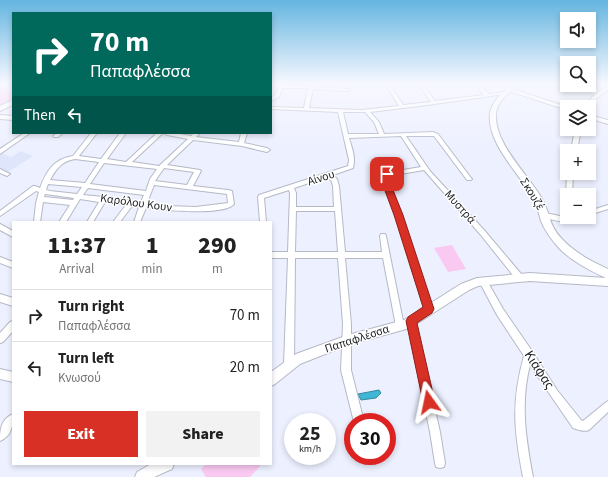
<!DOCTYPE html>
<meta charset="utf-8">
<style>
body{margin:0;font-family:"Source Sans 3",sans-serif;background:#f2f2f2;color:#222;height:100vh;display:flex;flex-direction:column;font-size:15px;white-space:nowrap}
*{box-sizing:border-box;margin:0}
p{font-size:13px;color:#767676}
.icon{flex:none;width:22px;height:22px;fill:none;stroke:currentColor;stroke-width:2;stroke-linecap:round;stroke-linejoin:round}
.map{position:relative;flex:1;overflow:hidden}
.details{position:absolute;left:12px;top:221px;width:260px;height:244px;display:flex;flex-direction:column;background:#fff;border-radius:0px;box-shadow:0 2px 6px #0003}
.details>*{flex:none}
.guide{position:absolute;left:12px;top:12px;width:260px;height:122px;border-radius:0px;box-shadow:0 2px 6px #0003;background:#00695c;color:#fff;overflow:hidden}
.controls{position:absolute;left:560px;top:12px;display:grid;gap:8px}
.controls a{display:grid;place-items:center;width:36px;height:36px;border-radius:0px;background:#fff;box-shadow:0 2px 6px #0003;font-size:20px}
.speed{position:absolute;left:284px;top:413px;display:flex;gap:8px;font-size:20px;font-weight:700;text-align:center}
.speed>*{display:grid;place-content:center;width:52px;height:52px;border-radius:50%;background:#fff;box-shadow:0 2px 6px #0003;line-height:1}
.speed small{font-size:10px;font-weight:400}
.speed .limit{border:6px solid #d22;background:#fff;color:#111}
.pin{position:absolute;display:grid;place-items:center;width:34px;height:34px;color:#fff;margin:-17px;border-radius:8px;box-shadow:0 2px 6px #0006}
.me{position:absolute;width:44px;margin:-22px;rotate:348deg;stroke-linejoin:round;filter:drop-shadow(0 0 3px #0008)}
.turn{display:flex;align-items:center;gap:14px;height:84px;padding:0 12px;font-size:18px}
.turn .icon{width:52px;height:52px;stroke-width:2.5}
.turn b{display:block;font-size:28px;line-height:34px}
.then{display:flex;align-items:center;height:38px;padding:0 12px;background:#0003;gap:8px;font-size:15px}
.eta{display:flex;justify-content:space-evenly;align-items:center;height:68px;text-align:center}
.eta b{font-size:24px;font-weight:800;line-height:28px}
.cta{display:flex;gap:8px;margin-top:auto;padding:8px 12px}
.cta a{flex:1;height:46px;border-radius:0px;background:#d93025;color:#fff;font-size:16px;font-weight:800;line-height:46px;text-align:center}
.cta a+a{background:#f2f2f2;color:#222}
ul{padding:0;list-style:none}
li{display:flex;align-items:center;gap:12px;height:52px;padding:0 12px;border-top:1px solid #e0e0e0}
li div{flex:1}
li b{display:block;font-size:15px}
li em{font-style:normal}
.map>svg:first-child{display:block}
</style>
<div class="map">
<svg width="608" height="477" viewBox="0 0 608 477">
<rect width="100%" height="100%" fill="#edf0ff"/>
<path fill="#dfe5fa" d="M 21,151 L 33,156 L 8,172 L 0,168 L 0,153 L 11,157 Z"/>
<path fill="#fac9f2" d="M 0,83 L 13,83 L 13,99 L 0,107 Z
M 452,245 L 466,269 L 448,272 L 434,248 Z
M 206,464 L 262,464 L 250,477 L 206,477 L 201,469 Z"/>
<path fill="#3fb6d4" stroke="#3589a0" d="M 379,390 L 381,393 L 376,398 L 361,400 L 358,394 Z"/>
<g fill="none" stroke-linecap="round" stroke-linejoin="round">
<defs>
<path id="minor" d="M 281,83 L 285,83 L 284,85 L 348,89 L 350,90 L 348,91 L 313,89 L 309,108 L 361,110 L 399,106 L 388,88 L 394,85 L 393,83 L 397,83 L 398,87 L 393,89 L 403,105 L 431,102 L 418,83 L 422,83 L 435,101 L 484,95 L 474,83 L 478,83 L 489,94 L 505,92 L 507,93 L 505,94 L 420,106 L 370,112 L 379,122 L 384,134 L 433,132 L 438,134 L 471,178 L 472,179 L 471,180 L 467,180 L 434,136 L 406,136 L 430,171 L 484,230 L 522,275 L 523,277 L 522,279 L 519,280 L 516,279 L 480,234 L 424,170 L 389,176 L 387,178 L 402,215 L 432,309 L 431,312 L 428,313 L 425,312 L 396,215 L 381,178 L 385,173 L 421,167 L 401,136 L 349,138 C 352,148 356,158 353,168 L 333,175 L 337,179 L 339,186 L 345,252 L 382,252 L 380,236 L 381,234 L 385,234 L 386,236 L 404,326 L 403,329 L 400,330 L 397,329 L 396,326 L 383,258 L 345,258 L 351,324 L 351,370 L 364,422 L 354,422 L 341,370 L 343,324 L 338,258 L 295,258 L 294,364 L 292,367 L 289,369 L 286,367 L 284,364 L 288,258 L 271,258 L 271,252 L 288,252 L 290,193 L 289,190 L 264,198 L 266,222 L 260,222 L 258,197 L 259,195 L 348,166 L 349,160 L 338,112 L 271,109 L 271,107 L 304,108 L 308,88 L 283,88 L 279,97 L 271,101 L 271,98 L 275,95 L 279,88 L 271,87 L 271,85 L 280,85 ZM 343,112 L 365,112 L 374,122 L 379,134 L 348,134 ZM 327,177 L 331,180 L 333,186 L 334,207 L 296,207 L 296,193 L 294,188 ZM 296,211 L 335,211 L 338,252 L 295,252 Z
M 606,87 L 608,87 L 608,90 L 597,98 L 589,107 L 584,107 L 593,96 Z
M 506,88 L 510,88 L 567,107 L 567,110 L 506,90 Z
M 0,115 L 13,116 L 13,120 L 0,119 Z
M 589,115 L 608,120 L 608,124 L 589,118 Z
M 575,129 L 581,129 L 577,151 L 571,151 Z
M 24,133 L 30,133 L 0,154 L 0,149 Z
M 57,133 L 63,133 L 58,137 L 54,137 L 53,136 Z
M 91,133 L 97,133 L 79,156 L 101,159 L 120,133 L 126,133 L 107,159 L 126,162 L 157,133 L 163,133 L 132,162 L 159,166 L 188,139 L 167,135 L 164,133 L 174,133 L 191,136 L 194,133 L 200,133 L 196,137 L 239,142 L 241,133 L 247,133 L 244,143 L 267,148 L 270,150 L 267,152 L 242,146 L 193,140 L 167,165 L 200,170 L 201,171 L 193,186 L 228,190 L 232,191 L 234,204 C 224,216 162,210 146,208 L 140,222 L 134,222 L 139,207 L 132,206 L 120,222 L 113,222 L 126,205 L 105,202 L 93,222 L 87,222 L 99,202 L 80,199 L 66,222 L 59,222 L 70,205 L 43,202 L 40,222 L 34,222 L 36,203 L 39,192 L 36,191 L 0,216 L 0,211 L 33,186 L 35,186 L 40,188 C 47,170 54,159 73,156 ZM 75,159 L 99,162 L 85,183 L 50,180 C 56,169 62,161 75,159 ZM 104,163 L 157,169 L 150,179 L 146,191 L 90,184 ZM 164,168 L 194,172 L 187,185 L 155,181 ZM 48,184 L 82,187 L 77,194 L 50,191 L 46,190 ZM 154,185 L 227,194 L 228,203 L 196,207 L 167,206 L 147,203 ZM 88,188 L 144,195 L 141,202 L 107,198 L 104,197 L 83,195 ZM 45,194 L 74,198 L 73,200 L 44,197 Z
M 0,169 L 10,174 L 7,176 L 0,173 Z
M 567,173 L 573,173 L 572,195 L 567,195 L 567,197 L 566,195 Z
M 608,205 L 608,209 L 589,215 L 589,211 Z
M 543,213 L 545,213 L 560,216 L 567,215 L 567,217 L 576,217 C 568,225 553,220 543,217 L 542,215 Z
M 0,224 L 13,231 L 13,237 L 0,230 Z
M 0,257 L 13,262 L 13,268 L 0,263 Z
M 483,278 L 486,279 L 503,309 L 532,351 L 557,390 L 581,420 L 583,421 L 605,403 L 608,401 L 608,412 L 589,430 C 583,432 579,430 573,428 L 551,396 L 530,365 C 520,403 526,440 533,477 L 523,477 C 514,431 511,402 524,356 L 497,315 L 480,283 L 479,281 L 480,279 Z
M 0,294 L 13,298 L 13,306 L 0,302 Z
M 411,317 L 414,318 L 415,321 L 440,432 L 445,463 L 444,467 L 440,468 L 436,467 L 435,463 L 430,432 L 407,321 L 408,318 Z
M 13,321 L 13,331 L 3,342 L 0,343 L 0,333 L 10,322 Z
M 0,369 L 13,372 L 13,382 L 0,379 Z
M 13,414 C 13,425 12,436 0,441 C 0,430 1,419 13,414 Z"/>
<path id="tertiary" d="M 514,83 L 520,83 C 511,92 497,100 496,114 C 494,144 528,174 542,199 C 551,215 548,224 562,239 C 575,253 591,261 608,269 L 608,286 L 530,281 L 478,286 L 469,290 L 410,328 L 348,345 L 300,364 L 275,384 L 271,386 L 271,372 L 296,354 L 348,335 L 404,320 L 461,284 L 477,278 L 530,273 L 606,278 C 589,270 571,261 558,247 C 551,239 545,231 541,221 C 539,215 538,208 535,201 C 522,176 486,144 490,113 C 492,101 505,89 514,83 Z
M 151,464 L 174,464 L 172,469 L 154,477 L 135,477 L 137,472 Z"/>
<path id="secondary" d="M 13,100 L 13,105 L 0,111 L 0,106 Z"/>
</defs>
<use href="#minor" stroke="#b5b9c6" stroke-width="2"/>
<use href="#tertiary" stroke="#b5b9c6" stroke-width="2"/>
<use href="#secondary" stroke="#b5b9c6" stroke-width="2"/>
<use href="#minor" fill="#fff" fill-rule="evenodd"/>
<use href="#tertiary" fill="#fff" fill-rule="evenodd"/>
<use href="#secondary" fill="#fff" fill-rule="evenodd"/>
</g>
<linearGradient id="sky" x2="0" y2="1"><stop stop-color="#64b5e0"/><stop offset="0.56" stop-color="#f7f8ff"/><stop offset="1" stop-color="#f7f8ff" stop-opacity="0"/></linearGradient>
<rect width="608" height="149" fill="url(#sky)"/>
<path fill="#d93025" stroke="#8d1f18" d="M 387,171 L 391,174 L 388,177 L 389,180 L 403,215 L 434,309 L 432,313 L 417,323 L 435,402 L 433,407 L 429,408 L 424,407 L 423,402 L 406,321 L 408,317 L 423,307 L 394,215 L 381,180 L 382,174 Z"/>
<g text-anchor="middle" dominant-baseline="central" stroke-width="3" stroke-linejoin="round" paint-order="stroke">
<g font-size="12" fill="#1e2025" stroke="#fff">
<text transform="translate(321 178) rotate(-18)">Αίνου</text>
<text transform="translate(532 194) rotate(58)">Σκουζέ</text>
<text transform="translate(136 203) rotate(8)">Καρόλου Κουν</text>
<text transform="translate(460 207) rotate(48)">Μυστρά</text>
<text transform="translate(357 339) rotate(-18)">Παπαφλέσσα</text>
</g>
<g font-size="14" fill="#1e2025" stroke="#fff">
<text transform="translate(539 370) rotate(57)">Κιάφας</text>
</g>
</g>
</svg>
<div class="controls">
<a><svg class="icon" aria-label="sound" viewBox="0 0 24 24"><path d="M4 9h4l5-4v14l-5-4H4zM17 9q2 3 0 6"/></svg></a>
<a><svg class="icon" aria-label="search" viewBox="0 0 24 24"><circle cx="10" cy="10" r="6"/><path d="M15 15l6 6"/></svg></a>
<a><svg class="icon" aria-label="layers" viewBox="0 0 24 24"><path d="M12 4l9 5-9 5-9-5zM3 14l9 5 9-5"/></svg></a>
<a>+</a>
<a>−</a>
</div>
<div class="speed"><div>25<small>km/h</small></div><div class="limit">30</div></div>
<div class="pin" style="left:387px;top:174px;background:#d93025"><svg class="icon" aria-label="arrive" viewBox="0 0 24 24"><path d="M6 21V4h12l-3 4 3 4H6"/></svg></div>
<svg class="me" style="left:429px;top:402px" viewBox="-20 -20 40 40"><path d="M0-17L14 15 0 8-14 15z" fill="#d93025" stroke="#fff" stroke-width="4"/></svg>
<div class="guide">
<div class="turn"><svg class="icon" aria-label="right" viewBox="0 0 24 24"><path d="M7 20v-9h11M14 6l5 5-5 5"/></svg><div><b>70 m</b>Παπαφλέσσα</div></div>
<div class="then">Then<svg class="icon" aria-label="left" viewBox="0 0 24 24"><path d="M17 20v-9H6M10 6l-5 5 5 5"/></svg></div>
</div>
<section class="details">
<div class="eta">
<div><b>11:37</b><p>Arrival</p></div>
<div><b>1</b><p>min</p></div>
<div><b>290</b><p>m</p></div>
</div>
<ul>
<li><svg class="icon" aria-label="right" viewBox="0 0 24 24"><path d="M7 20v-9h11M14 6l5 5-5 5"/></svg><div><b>Turn right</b><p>Παπαφλέσσα</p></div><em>70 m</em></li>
<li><svg class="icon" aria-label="left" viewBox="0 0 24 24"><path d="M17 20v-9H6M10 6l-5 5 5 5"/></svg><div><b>Turn left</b><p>Κνωσού</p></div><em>20 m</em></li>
</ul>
<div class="cta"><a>Exit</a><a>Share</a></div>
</section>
</div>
